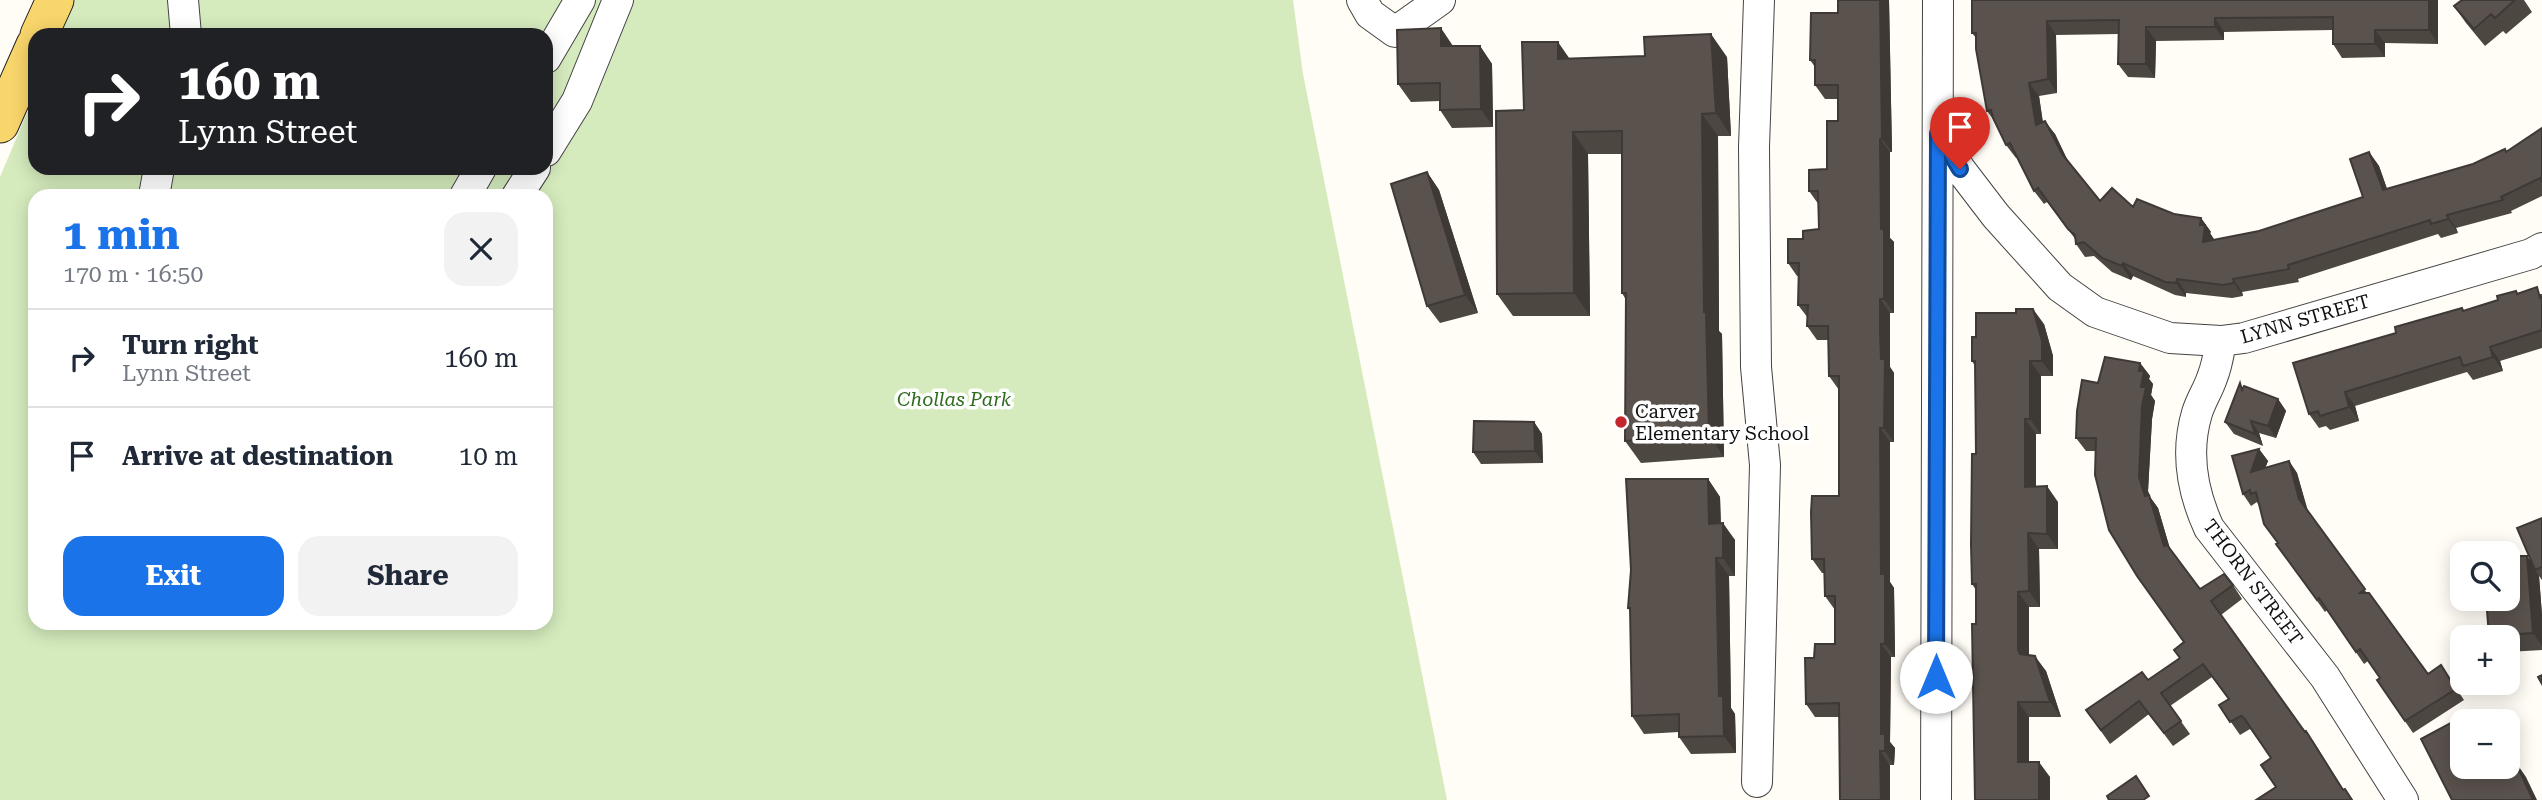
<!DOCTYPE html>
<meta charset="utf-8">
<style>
body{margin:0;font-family:"Roboto Serif",serif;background:#f2f2f3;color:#1f2937;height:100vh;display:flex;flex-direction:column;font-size:26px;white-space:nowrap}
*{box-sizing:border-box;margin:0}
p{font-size:23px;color:#747a83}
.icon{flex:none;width:38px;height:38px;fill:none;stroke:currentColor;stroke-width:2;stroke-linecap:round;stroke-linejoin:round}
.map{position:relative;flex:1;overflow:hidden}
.panel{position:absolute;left:28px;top:189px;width:525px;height:441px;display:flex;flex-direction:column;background:#fff;border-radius:21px;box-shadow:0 4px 18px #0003}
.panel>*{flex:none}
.top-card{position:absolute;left:28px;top:28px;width:525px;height:147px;border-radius:21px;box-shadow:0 4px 18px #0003;background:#202124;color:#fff;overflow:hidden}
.tools{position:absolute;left:2450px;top:541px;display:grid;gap:14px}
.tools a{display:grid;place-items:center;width:70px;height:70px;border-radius:14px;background:#fff;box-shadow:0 4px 18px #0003;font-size:35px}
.pin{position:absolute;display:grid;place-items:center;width:60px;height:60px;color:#fff;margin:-72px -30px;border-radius:50% 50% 50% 0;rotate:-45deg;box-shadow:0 0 7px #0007}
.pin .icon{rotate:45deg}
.me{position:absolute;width:77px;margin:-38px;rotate:0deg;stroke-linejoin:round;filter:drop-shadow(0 0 5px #0008)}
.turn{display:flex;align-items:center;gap:24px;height:147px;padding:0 35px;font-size:32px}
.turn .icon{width:91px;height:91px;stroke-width:2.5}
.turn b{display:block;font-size:49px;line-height:60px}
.round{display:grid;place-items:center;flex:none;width:74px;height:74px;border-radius:21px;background:#f2f2f3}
.overview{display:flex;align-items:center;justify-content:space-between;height:119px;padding:0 35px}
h1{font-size:42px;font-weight:700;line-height:52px;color:#1a73e8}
.action{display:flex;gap:14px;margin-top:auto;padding:14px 35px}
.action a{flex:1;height:80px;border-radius:21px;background:#1a73e8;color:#fff;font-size:28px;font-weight:700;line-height:80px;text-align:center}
.action a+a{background:#f2f2f3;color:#1f2937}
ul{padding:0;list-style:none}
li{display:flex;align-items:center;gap:21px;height:98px;padding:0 35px;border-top:2px solid #e0e1e3}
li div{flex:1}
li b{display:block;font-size:26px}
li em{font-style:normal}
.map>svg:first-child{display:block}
</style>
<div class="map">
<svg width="2542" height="800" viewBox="0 0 2542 800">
<rect width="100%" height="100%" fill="#fffdf5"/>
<path fill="#d5ebbd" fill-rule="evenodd" d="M 75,0 L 1293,0 L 1303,74 L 1447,800 L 0,800 L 0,177 L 35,94 L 35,168 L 546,168 L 546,35 L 60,35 ZM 35,196 L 546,196 L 546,623 L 35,623 Z"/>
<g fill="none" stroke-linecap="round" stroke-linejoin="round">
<defs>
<path id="minor" d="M 183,0 L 186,35
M 1362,0 L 1370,14 L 1395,32 L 1440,0
M 546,58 L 580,0
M 1938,133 L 1960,169 L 1996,216 L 2060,287 L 2095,312 L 2170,338 L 2221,341 L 2244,338 L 2531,254 L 2542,248
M 546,151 L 577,101 L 618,0
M 154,196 L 159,168
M 465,196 L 481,168
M 517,196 L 535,168
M 2221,341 C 2219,353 2217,366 2212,378 C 2208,390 2201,400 2197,413 C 2185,453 2192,491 2209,528 L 2325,677 L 2403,800
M 1757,782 L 1765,465 L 1756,367 L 1754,147 L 1759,0
M 1936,800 L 1938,0"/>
<path id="major" d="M 39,35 L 55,0
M 0,124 L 35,45"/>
</defs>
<use href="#minor" stroke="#444" stroke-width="32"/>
<use href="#major" stroke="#222" stroke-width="39"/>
<use href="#minor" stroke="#fff" stroke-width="30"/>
<use href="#major" stroke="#f9d66b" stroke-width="37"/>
</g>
<path fill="#4d4742" d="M 1838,0 L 1889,0 L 1892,152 L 1890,152 L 1890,238 L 1894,242 L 1894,313 L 1890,313 L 1890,367 L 1894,373 L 1894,442 L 1890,442 L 1890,582 L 1894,588 L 1895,657 L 1891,657 L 1890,742 L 1895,748 L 1894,765 L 1890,765 L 1839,717 L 1815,717 L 1806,704 L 1814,658 L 1835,644 L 1835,610 L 1825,596 L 1825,573 L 1822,573 L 1812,559 L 1839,496 L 1839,390 L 1829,376 L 1828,340 L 1817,340 L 1807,326 L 1808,318 L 1798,305 L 1799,276 L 1797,276 L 1788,263 L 1803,239 L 1819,229 L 1819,205 L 1809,191 L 1827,169 L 1838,121 L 1838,99 L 1825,99 L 1815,85 L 1815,67 L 1810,60 L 1838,13 Z
M 1972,0 L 2438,0 L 2438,44 L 2385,43 L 2385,57 L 2342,58 L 2333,44 L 2333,30 L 2224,32 L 2224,40 L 2156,41 L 2155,78 L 2128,77 L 2118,64 L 2119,34 L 2056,35 L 2057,93 L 2039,96 L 2043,122 L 2055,134 L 2069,163 L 2100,201 L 2201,218 L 2211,232 L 2210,233 L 2214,240 L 2259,231 L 2363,197 L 2369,152 L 2379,166 L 2387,189 L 2473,164 L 2507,152 L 2542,128 L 2542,196 L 2511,211 L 2512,213 L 2456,228 L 2458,233 L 2441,238 L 2438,234 L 2298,279 L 2299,282 L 2242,292 L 2243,296 L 2232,298 L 2186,293 L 2186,297 L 2175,295 L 2133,276 L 2131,280 L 2112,272 L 2094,256 L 2085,257 L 2076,244 L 2076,240 L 2047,202 L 2044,204 L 2034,191 L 2017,158 L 2016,158 L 2006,145 L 1993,119 L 1987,111 L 1976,38 L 1972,33 Z
M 2462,0 L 2524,0 L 2532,12 L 2506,34 L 2503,31 L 2485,46 L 2466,23 L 2454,6 Z
M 1453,46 L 1480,46 L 1492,64 L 1493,127 L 1452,128 L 1440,110 L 1440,101 L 1411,102 L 1398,84 Z
M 1727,57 L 1731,136 L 1718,136 L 1719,331 L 1722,334 L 1724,457 L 1641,463 L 1625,441 L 1626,300 L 1622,293 L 1622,154 L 1588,154 L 1590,316 L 1513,316 L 1497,294 L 1524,110 L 1569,58 Z
M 1427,172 L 1439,190 L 1478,313 L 1440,323 L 1427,306 Z
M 2518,294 L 2542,294 L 2542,348 L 2500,361 L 2503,371 L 2473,380 L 2467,372 L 2355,406 L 2359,421 L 2330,430 L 2326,426 L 2319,428 L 2309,414 L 2396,333 Z
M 2044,324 L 2053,356 L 2053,376 L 2041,376 L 2041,434 L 2036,434 L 2036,486 L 2058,502 L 2058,549 L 2039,549 L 2040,607 L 2029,607 L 2029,655 L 2046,671 L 2061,717 L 2029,717 L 2029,762 L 2050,777 L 2050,800 L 1975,800 L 1976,624 L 1976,590 L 1972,584 L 1976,454 L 1975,366 L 1972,361 Z
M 2140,363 L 2150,376 L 2149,379 L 2153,384 L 2151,395 L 2155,401 L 2152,419 L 2148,491 L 2150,497 L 2158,508 L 2170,549 L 2200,589 L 2233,585 L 2242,599 L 2221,615 L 2305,732 L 2306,731 L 2343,790 L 2345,789 L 2353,800 L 2256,800 L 2276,787 L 2271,758 L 2250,729 L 2240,735 L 2219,705 L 2228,699 L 2212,677 L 2170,706 L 2190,734 L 2173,746 L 2149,714 L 2110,744 L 2086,710 L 2148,680 L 2180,658 L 2184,642 L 2096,451 L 2086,451 L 2076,438 L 2098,383 Z
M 2243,387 L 2278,399 L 2286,411 L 2276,438 L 2259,433 L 2263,446 L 2234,434 L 2225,422 Z
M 1534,422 L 1542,434 L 1543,463 L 1481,464 L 1473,452 Z
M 2259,449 L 2268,461 L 2265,468 L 2289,461 L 2297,473 L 2307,510 L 2367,593 L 2428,674 L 2441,665 L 2464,700 L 2413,733 L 2377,680 L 2380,678 L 2368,661 L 2364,664 L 2327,610 L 2325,612 L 2276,544 L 2278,543 L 2257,502 L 2251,506 L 2243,494 Z
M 1708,479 L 1720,497 L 1721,523 L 1735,540 L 1735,576 L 1729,576 L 1731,708 L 1735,714 L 1736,753 L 1691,754 L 1679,737 L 1679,732 L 1644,734 L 1632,716 L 1630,612 L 1628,608 Z
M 2542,518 L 2542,580 L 2539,576 L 2542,615 L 2542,650 L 2508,652 L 2508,637 L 2489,636 L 2532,562 Z"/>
<path fill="#3f3936" d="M 1880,0 L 1889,0 L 1892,152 L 1882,139 Z
M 2429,0 L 2438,0 L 2438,44 L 2429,30 Z
M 2215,18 L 2224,32 L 2224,40 L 2215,27 Z
M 2047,21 L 2056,35 L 2057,93 L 2048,79 Z
M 2146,27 L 2156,41 L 2155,78 L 2146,64 Z
M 1441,28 L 1453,46 L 1453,64 L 1441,46 Z
M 2375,30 L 2385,43 L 2385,57 L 2375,44 Z
M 1711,34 L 1727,57 L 1731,136 L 1716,113 Z
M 1558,42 L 1574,65 L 1558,59 Z
M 1480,46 L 1492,64 L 1493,127 L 1481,109 Z
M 2029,83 L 2039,96 L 2045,139 L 2036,125 Z
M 1702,114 L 1718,136 L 1719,331 L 1722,334 L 1724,457 L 1709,435 L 1704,312 Z
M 2045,121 L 2055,134 L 2071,168 L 2062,154 Z
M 1573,132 L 1588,154 L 1590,316 L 1574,293 Z
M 1880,139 L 1890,152 L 1890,238 L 1894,242 L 1894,313 L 1884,299 L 1881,229 Z
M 2369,152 L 2379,166 L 2392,203 L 2383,190 Z
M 1427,172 L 1439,190 L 1478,313 L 1465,295 Z
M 2447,215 L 2456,228 L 2458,233 L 2448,219 Z
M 2201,218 L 2211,232 L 2210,233 L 2214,239 L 2203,242 L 2200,225 Z
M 2123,263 L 2133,276 L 2131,280 L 2122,266 Z
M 2177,279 L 2186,293 L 2186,297 L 2176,283 Z
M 2233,279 L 2242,292 L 2243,296 L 2234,283 Z
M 1880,299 L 1890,313 L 1890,367 L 1894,373 L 1894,442 L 1884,428 L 1881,359 Z
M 2033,309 L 2044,324 L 2053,356 L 2053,376 L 2042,361 Z
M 2490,347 L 2500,361 L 2503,371 L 2493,357 Z
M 2030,361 L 2041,376 L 2041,434 L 2030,419 Z
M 2140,363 L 2150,376 L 2149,379 L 2153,384 L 2151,395 L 2155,401 L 2152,419 L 2148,491 L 2150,497 L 2158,508 L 2173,559 L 2164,546 L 2139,477 L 2139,371 Z
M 2345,392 L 2355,406 L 2359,421 L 2349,407 Z
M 2278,399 L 2286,411 L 2276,438 L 2268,426 Z
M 2025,419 L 2036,434 L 2036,502 L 2025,487 Z
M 2251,421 L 2259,433 L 2263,446 L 2255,434 Z
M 1534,422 L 1542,434 L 1543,463 L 1535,451 Z
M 1880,428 L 1890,442 L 1890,582 L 1894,588 L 1895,657 L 1885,644 L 1881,574 Z
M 2259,449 L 2268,461 L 2259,484 L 2251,472 Z
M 2289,461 L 2297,473 L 2308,511 L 2299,499 Z
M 1708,479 L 1720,497 L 1721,541 L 1709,524 Z
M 2047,486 L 2058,502 L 2058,549 L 2047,534 Z
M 1723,523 L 1735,540 L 1735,576 L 1723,558 Z
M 2028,533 L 2039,549 L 2040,607 L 2029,591 Z
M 2527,556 L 2537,569 L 2535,570 L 2539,576 L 2542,615 L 2542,646 L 2533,633 Z
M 1716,558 L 1729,576 L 1731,708 L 1735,714 L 1736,753 L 1724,736 L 1719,696 Z
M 2018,592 L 2029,607 L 2029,666 L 2018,650 Z
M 1881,644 L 1891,657 L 1890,742 L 1895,748 L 1894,765 L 1885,751 L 1881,734 Z
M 2035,656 L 2046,671 L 2061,717 L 2050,702 Z
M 2018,702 L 2029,717 L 2029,777 L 2018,762 Z
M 2306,731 L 2315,744 L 2350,800 L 2343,790 Z
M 1880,751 L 1890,765 L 1890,800 L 1881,800 Z
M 2515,761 L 2526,777 L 2537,800 L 2533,800 Z
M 2039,762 L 2050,777 L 2050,800 L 2039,800 Z"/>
<path fill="#5a524d" stroke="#3f3936" stroke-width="2" d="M 1838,0 L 1880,0 L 1882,139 L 1880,139 L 1881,229 L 1884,229 L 1884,299 L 1880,299 L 1880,331 L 1881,359 L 1885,359 L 1884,428 L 1880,428 L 1881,574 L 1885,574 L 1885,644 L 1881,644 L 1881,734 L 1885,734 L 1885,751 L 1880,751 L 1881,800 L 1840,800 L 1839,703 L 1806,704 L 1805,658 L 1814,658 L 1815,644 L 1835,644 L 1835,596 L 1825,596 L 1824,559 L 1812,559 L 1811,512 L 1812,496 L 1839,496 L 1839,376 L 1829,376 L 1828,326 L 1807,326 L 1808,305 L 1798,305 L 1799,263 L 1788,263 L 1788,239 L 1803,239 L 1803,231 L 1819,229 L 1818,191 L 1809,191 L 1809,170 L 1827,169 L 1827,121 L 1838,121 L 1838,85 L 1815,85 L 1815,60 L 1810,60 L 1811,13 L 1838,13 Z
M 1972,0 L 2429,0 L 2429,30 L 2375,30 L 2375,44 L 2333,44 L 2333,17 L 2215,18 L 2215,27 L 2146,27 L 2146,64 L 2118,64 L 2119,20 L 2047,21 L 2048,79 L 2029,83 L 2036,125 L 2045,121 L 2062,154 L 2100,201 L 2112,188 L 2133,207 L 2137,199 L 2174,214 L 2201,218 L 2200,225 L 2205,225 L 2203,242 L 2259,231 L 2363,197 L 2350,159 L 2369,152 L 2383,190 L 2473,164 L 2505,149 L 2506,152 L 2542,128 L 2542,181 L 2540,178 L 2501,197 L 2503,200 L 2447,215 L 2448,219 L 2431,224 L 2430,220 L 2288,265 L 2289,269 L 2233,279 L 2234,283 L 2223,285 L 2177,279 L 2176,283 L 2165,282 L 2123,263 L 2122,266 L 2102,258 L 2084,242 L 2076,244 L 2075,235 L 2068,229 L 2038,188 L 2034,191 L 2010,143 L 2006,145 L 1993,118 L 1991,110 L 1987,111 L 1976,49 L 1976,33 L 1972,33 Z
M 2462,0 L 2515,0 L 2495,18 L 2491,14 L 2474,29 L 2454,6 Z
M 1441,28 L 1441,46 L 1480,46 L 1481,109 L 1440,110 L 1440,83 L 1398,84 L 1397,30 Z
M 1711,34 L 1716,113 L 1702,114 L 1704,312 L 1706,312 L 1709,435 L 1625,441 L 1626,293 L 1622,293 L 1622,131 L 1573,132 L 1574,293 L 1497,294 L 1496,111 L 1524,110 L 1522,42 L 1558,42 L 1558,59 L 1645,56 L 1644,37 Z
M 1427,172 L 1465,295 L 1427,306 L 1391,184 Z
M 2537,287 L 2540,298 L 2542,297 L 2542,330 L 2490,347 L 2493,357 L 2463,366 L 2460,357 L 2345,392 L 2349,407 L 2320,416 L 2318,411 L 2309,414 L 2293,363 L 2396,333 L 2395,327 L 2462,308 L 2463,311 L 2498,300 L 2497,296 L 2516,291 L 2517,294 Z
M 2016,309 L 2033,309 L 2042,341 L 2042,361 L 2030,361 L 2030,419 L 2025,419 L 2025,487 L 2047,486 L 2047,534 L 2028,533 L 2029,591 L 2018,592 L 2018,650 L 2020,654 L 2035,656 L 2050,702 L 2018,702 L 2018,762 L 2039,762 L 2039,800 L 1975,800 L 1972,624 L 1976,624 L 1976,584 L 1972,584 L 1971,544 L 1972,454 L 1976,454 L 1975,361 L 1972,361 L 1972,337 L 1976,337 L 1976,313 L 2016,313 Z
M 2105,357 L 2140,363 L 2139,371 L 2144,371 L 2141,387 L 2146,387 L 2142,406 L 2139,477 L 2145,496 L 2149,495 L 2164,546 L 2167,545 L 2200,589 L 2224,574 L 2233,585 L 2211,601 L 2305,732 L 2306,731 L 2343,790 L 2345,789 L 2352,800 L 2256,800 L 2276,787 L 2261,765 L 2271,758 L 2244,718 L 2241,716 L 2230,722 L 2219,705 L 2229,699 L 2203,664 L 2161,693 L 2181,721 L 2164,733 L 2139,701 L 2101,730 L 2086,710 L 2142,672 L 2148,680 L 2180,658 L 2174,650 L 2184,642 L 2137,576 L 2109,530 L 2095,475 L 2096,438 L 2076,438 L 2077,411 L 2082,380 L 2098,383 Z
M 2240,383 L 2242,390 L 2244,386 L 2278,399 L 2268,426 L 2251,421 L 2255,434 L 2225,422 Z
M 1474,421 L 1534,422 L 1535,451 L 1473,452 Z
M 2259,449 L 2251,472 L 2289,461 L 2299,499 L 2365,589 L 2360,593 L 2369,593 L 2428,674 L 2441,665 L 2456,689 L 2405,721 L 2377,680 L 2380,678 L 2360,649 L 2356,652 L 2319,598 L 2317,600 L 2276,544 L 2278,543 L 2264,524 L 2256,492 L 2251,494 L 2250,490 L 2243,494 L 2232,456 Z
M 1626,479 L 1708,479 L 1709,524 L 1723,523 L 1723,558 L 1716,558 L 1719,696 L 1723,696 L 1724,736 L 1679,737 L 1679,714 L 1632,716 L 1630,608 L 1628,608 L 1631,570 Z
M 2542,518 L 2542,567 L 2535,570 L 2517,528 Z
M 2508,556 L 2527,556 L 2533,633 L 2489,636 L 2486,598 L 2508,598 Z
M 2542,675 L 2542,684 L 2538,677 Z
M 2473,711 L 2478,721 L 2462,721 L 2462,766 L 2508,766 L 2508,765 L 2515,761 L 2533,800 L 2452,800 L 2421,739 Z
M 2136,776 L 2149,796 L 2143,800 L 2109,800 L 2107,796 Z"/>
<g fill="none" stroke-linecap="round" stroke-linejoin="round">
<defs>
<path id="route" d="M 1936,677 L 1938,133 L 1960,169"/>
</defs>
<use href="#route" stroke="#114b97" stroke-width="18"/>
<use href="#route" stroke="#1a73e8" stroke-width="12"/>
</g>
<circle fill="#c4262e" stroke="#fff" stroke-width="2.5" cx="1621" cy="422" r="7"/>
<g text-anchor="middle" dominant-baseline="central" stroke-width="7" stroke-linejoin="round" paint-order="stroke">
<g font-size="19" fill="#111" stroke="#fff">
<text transform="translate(2305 319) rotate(-16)">LYNN STREET</text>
<text transform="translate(2253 582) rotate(53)">THORN STREET</text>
</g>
<g font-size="19" font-style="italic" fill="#2f6b1f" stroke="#fff">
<text x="954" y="399">Chollas Park</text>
</g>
<g font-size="19" fill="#111" stroke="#fff" text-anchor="start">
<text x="1635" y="411">Carver<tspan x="1635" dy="22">Elementary School</tspan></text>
</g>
</g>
</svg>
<div class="tools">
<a><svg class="icon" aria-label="search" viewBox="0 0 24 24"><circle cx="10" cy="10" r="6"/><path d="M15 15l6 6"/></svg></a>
<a>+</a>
<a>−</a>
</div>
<div class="pin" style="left:1960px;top:169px;background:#d93025"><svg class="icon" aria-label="arrive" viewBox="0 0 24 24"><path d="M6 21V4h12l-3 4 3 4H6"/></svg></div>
<svg class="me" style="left:1936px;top:677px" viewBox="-20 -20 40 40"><circle r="19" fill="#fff"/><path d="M0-13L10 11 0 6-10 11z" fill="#1a73e8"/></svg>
<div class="top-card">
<div class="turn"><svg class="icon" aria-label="right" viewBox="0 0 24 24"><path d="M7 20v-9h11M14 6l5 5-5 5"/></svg><div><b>160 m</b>Lynn Street</div></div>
</div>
<section class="panel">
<div class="overview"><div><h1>1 min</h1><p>170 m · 16:50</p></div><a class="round"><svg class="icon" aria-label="close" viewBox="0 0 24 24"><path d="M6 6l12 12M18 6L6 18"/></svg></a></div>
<ul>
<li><svg class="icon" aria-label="right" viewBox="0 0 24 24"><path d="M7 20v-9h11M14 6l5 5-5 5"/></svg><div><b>Turn right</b><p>Lynn Street</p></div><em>160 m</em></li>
<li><svg class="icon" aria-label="arrive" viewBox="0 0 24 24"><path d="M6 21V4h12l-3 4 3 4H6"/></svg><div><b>Arrive at destination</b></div><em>10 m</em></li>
</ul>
<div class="action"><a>Exit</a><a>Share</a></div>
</section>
</div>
